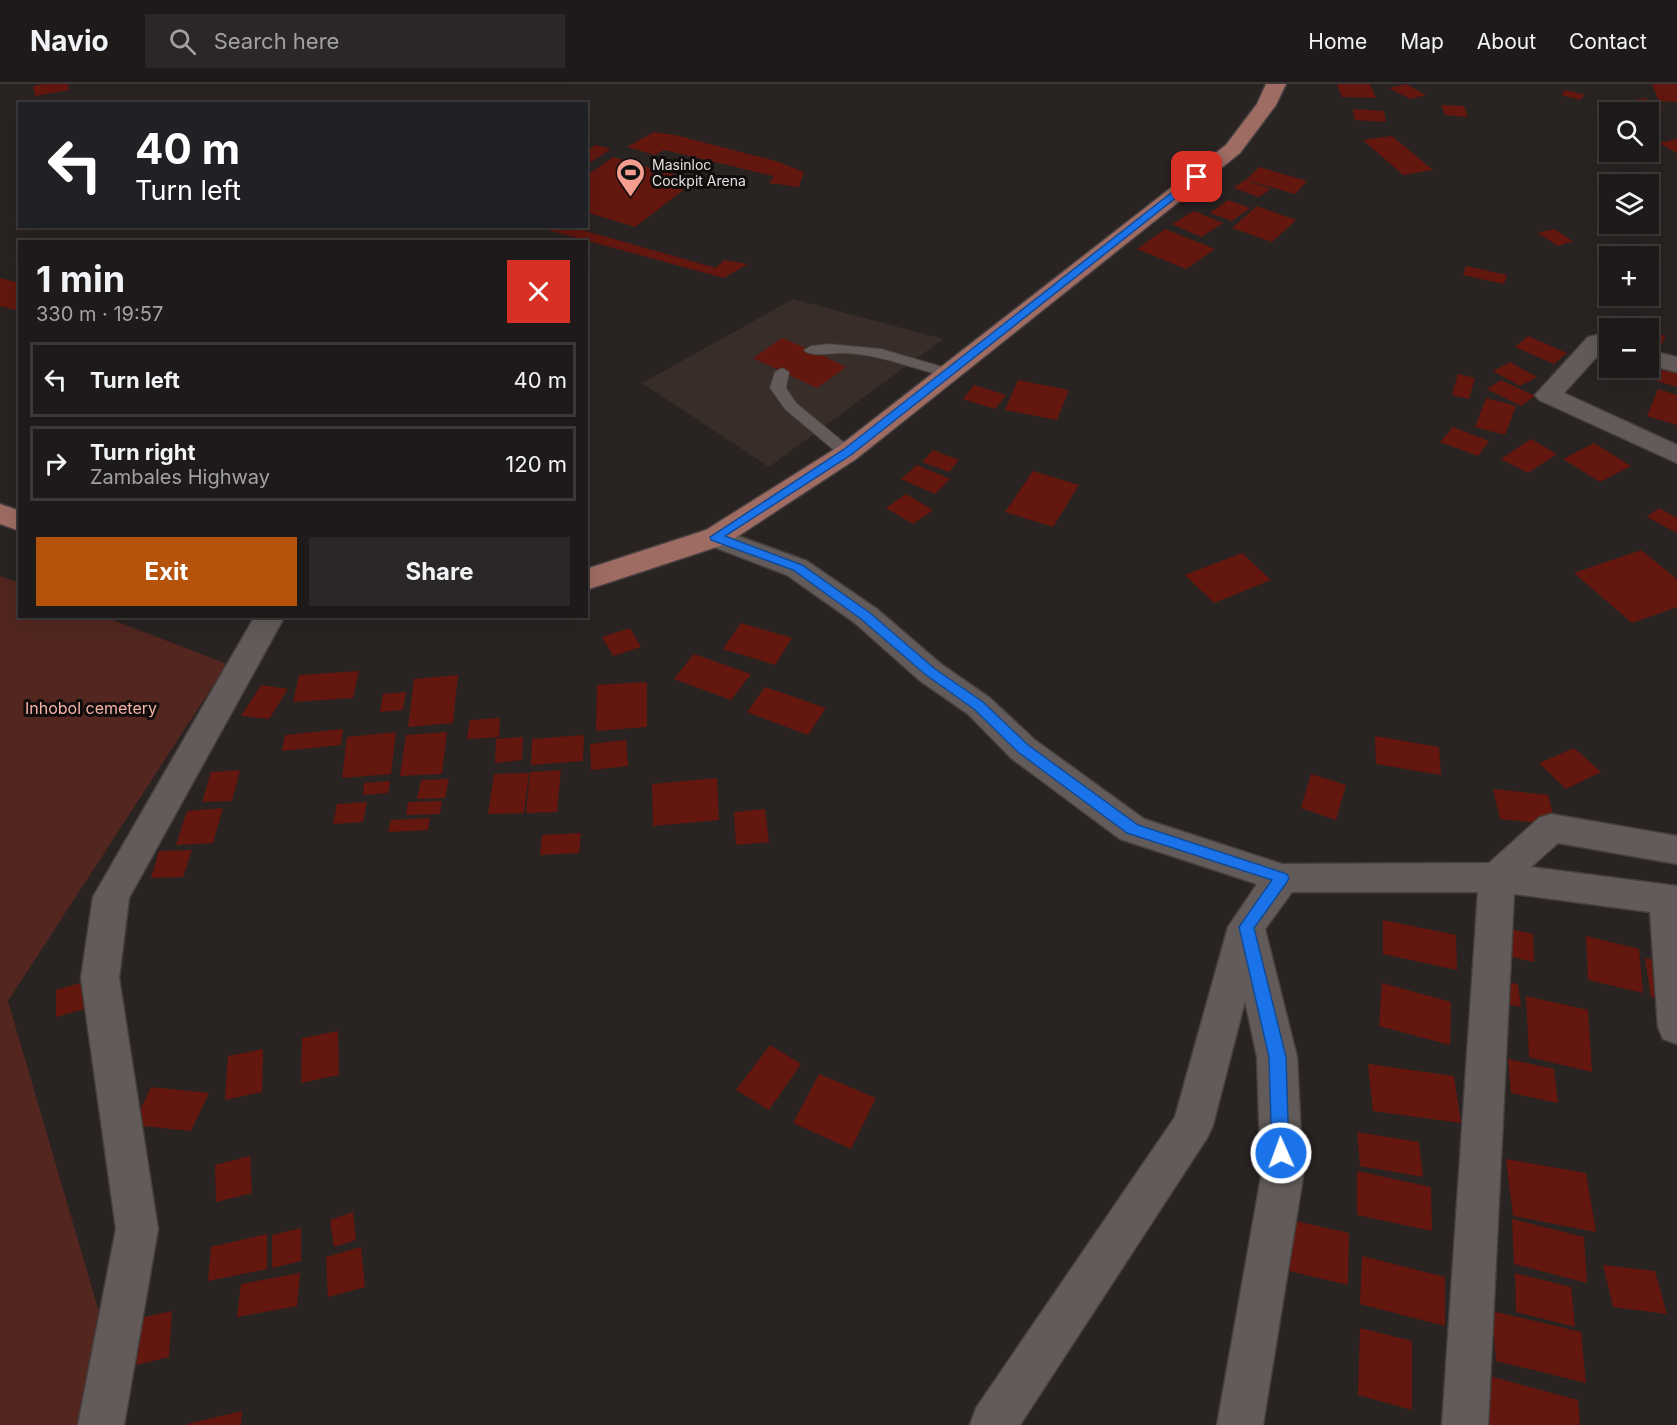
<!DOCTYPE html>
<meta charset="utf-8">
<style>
body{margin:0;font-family:Inter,sans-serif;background:#2c2727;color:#f1f3f6;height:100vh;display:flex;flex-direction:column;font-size:22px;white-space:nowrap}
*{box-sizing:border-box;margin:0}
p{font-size:20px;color:#a1a1a2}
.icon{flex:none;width:33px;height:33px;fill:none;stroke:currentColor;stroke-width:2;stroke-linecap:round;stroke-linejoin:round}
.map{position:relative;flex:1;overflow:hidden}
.drawer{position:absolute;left:18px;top:156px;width:570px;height:378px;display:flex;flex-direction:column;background:#1f1a1a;border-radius:0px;box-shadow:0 6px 24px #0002,0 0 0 2px #3c3839}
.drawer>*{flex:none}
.hud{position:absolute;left:18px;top:18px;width:570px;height:126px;border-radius:0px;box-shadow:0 6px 24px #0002,0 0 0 2px #3c3839;background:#202124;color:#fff;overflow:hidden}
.tools{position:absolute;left:1599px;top:18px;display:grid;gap:12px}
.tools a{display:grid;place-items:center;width:60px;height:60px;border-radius:0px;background:#1f1a1a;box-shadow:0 6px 24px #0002,0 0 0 2px #3c3839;font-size:30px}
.pin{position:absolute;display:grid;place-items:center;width:51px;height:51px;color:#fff;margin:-26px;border-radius:12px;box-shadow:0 3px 9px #0006}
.me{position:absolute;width:66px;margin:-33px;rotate:358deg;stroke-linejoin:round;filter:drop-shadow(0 0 4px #0008)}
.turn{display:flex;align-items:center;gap:21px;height:126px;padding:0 18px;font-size:27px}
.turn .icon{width:78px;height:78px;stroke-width:2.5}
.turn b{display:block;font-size:42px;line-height:51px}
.round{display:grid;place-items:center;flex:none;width:63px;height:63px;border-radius:0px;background:#2c2727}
.head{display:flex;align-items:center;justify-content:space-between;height:102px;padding:0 18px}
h1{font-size:36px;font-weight:700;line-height:45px}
.primary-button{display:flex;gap:12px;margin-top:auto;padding:12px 18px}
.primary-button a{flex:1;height:69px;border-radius:0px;background:#b45309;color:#fff;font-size:24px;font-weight:700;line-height:69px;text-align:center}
.primary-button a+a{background:#2c2727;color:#f1f3f6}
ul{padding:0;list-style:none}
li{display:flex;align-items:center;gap:18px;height:75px;margin:0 12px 9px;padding:0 6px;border:3px solid #3c3839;border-radius:0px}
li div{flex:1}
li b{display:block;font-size:22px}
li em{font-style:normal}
header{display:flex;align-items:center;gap:36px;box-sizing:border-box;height:84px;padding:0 30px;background:#1f1a1a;border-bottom:2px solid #3c3839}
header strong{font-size:28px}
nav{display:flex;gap:33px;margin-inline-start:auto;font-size:21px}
.search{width:420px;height:54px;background:#2c2727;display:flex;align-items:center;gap:15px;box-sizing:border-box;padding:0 21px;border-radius:0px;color:#a1a1a2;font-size:22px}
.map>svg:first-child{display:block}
</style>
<header>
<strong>Navio</strong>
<div class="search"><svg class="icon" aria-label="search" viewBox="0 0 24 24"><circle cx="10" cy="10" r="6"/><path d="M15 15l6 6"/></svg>Search here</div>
<nav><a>Home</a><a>Map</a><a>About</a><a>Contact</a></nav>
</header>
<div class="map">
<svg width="1677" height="1341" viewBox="0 0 1677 1341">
<rect width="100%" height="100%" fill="#292322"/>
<path fill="#392d2a" d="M 793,215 L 943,255 L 769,383 L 642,299 Z"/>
<path fill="#532620" d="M 0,492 L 19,499 L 20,532 L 105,533 L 227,580 L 8,917 L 106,1252 L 82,1341 L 0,1341 Z"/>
<path fill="#63170f" d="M 43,0 L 68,0 L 69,6 L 35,12 L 33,2 Z
M 1337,0 L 1370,0 L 1376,14 L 1342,13 Z
M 1406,0 L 1426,11 L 1410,15 L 1389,4 Z
M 1652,0 L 1677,0 L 1677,18 L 1659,17 Z
M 1566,6 L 1585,11 L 1580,16 L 1561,11 Z
M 1645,14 L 1664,26 L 1629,28 L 1614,19 Z
M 1441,21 L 1464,22 L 1468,33 L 1445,31 Z
M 1353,25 L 1384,27 L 1386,38 L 1355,36 Z
M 654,48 L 675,51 L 776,77 L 804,88 L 799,103 L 769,99 L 774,92 L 664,66 L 655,71 L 627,63 Z
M 1392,52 L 1433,86 L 1403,91 L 1363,56 Z
M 1677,55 L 1677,69 L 1659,59 Z
M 596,61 L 611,65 L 586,81 L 586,67 Z
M 613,73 L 695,97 L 635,143 L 586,128 L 586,92 Z
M 1259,83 L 1307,97 L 1295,110 L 1246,96 Z
M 1245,96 L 1271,105 L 1259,113 L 1234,104 Z
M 1228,116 L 1250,124 L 1232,137 L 1210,129 Z
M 1257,122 L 1296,136 L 1272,158 L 1232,144 Z
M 1194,127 L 1223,139 L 1201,153 L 1172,140 Z
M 533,142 L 568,142 L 716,184 L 724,176 L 748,180 L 724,194 Z
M 1165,145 L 1215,165 L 1186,185 L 1137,165 Z
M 1554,145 L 1573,157 L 1558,162 L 1538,149 Z
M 1614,167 L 1623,172 L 1610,172 L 1610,179 L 1598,173 Z
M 1466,182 L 1507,191 L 1504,200 L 1463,191 Z
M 0,194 L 20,199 L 20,227 L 0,222 Z
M 1648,247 L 1666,252 L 1658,268 L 1648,265 Z
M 1528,252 L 1567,269 L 1554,280 L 1515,263 Z
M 782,254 L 811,266 L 846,283 L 817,304 L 753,274 Z
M 1510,278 L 1537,293 L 1520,302 L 1493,287 Z
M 1664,282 L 1677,286 L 1677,303 L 1657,297 Z
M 1458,290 L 1475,294 L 1469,315 L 1452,311 Z
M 1018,296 L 1069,306 L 1057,336 L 1005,326 Z
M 1501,296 L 1535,312 L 1521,322 L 1487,305 Z
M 974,301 L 1006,311 L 995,325 L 963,315 Z
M 1658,305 L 1677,311 L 1677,341 L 1647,332 Z
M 1486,314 L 1516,322 L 1505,351 L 1475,343 Z
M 1453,343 L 1489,357 L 1478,372 L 1440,358 Z
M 1531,355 L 1557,370 L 1528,389 L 1501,375 Z
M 1594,359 L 1631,382 L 1600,398 L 1563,375 Z
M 933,366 L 959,376 L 949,388 L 922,378 Z
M 917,381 L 950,395 L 935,410 L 901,395 Z
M 1033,387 L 1079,401 L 1053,443 L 1005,428 Z
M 906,410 L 933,426 L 913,440 L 886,424 Z
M 1659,424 L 1677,434 L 1677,449 L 1647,433 Z
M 1641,466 L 1677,495 L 1677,523 L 1632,539 L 1574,489 Z
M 1242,469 L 1271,496 L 1214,519 L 1185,491 Z
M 741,539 L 792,554 L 775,581 L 723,565 Z
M 630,544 L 641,563 L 613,572 L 602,553 Z
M 694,570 L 751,590 L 731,616 L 674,595 Z
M 359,587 L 353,614 L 293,618 L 299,591 Z
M 458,591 L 453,639 L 408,643 L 414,595 Z
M 647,598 L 647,643 L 596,647 L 597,601 Z
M 261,601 L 288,605 L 269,635 L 241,632 Z
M 765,603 L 826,624 L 808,651 L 747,628 Z
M 406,608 L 403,626 L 380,628 L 383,610 Z
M 500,634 L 499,653 L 467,655 L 470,636 Z
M 343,645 L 341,661 L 282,667 L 285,651 Z
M 396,648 L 391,690 L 342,694 L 347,653 Z
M 447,648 L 442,690 L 400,692 L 406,651 Z
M 584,651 L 583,677 L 531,681 L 532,655 Z
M 1375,652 L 1439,663 L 1441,691 L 1376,680 Z
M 523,653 L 522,676 L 495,679 L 496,655 Z
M 626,656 L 628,682 L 591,686 L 590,660 Z
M 1574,664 L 1601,688 L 1566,705 L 1539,679 Z
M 240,686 L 232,717 L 202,718 L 211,688 Z
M 561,686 L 557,728 L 526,729 L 530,688 Z
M 529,689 L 524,729 L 488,730 L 494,690 Z
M 1311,690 L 1346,701 L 1336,736 L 1301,724 Z
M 717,694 L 719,736 L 653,742 L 652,700 Z
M 449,695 L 445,714 L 417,715 L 421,696 Z
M 390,697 L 388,709 L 363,711 L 364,699 Z
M 1493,705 L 1548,711 L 1556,741 L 1500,735 Z
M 442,717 L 440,730 L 406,731 L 408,718 Z
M 367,718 L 363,738 L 333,740 L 337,720 Z
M 223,724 L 213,759 L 176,761 L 187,727 Z
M 765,725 L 769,758 L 736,761 L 734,728 Z
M 430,734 L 428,746 L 388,748 L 391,736 Z
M 581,749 L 579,769 L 540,771 L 542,751 Z
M 192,766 L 183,793 L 151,794 L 159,767 Z
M 1383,836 L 1456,851 L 1457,886 L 1383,870 Z
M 1502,843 L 1533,850 L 1534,878 L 1504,871 Z
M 1586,852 L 1639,865 L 1643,909 L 1588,896 Z
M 1645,874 L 1666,878 L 1672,918 L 1651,913 Z
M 1498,897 L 1518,900 L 1521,923 L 1500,919 Z
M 84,898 L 84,925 L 56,933 L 56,906 Z
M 1382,899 L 1451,918 L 1450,961 L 1379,942 Z
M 1526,912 L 1588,926 L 1592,988 L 1529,973 Z
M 338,947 L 339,991 L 301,999 L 302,954 Z
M 770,961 L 801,980 L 769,1026 L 736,1006 Z
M 263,965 L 262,1008 L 225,1016 L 228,972 Z
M 1508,975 L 1554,985 L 1558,1019 L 1511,1009 Z
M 1368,980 L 1454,992 L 1461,1039 L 1373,1027 Z
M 819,990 L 876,1014 L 851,1065 L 793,1039 Z
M 151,1003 L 209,1009 L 191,1047 L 133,1041 Z
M 1357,1048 L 1419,1058 L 1423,1093 L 1360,1082 Z
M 250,1072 L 252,1109 L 216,1118 L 215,1081 Z
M 1506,1075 L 1586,1089 L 1596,1148 L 1513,1132 Z
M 1357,1087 L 1431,1103 L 1432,1147 L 1357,1131 Z
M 353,1128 L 356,1156 L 334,1163 L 330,1136 Z
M 1283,1134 L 1349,1149 L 1348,1201 L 1281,1185 Z
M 1512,1135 L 1584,1153 L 1587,1199 L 1514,1180 Z
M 301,1144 L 301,1177 L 272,1184 L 272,1151 Z
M 267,1150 L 267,1185 L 208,1197 L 211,1163 Z
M 361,1163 L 365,1203 L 328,1213 L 326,1173 Z
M 1362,1172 L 1445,1193 L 1445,1242 L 1360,1220 Z
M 1603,1181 L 1655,1187 L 1667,1230 L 1613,1223 Z
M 300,1189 L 297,1222 L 237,1233 L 241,1200 Z
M 1515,1189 L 1571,1203 L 1575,1243 L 1516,1228 Z
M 172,1227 L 169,1273 L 136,1281 L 140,1234 Z
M 1492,1227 L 1581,1248 L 1586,1299 L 1496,1277 Z
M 1360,1244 L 1412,1257 L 1412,1326 L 1358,1311 Z
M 1482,1290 L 1578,1316 L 1580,1341 L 1482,1341 Z
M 242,1327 L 241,1341 L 187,1341 L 187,1340 Z"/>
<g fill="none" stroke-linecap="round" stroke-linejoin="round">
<defs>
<path id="lane" d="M 829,260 L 881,265 L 953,286 L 955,289 L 948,293 C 913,285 880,270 844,269 C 833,268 811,274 804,266 L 811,262 Z
M 782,284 L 789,288 L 786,304 L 796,319 L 853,366 L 855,369 L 853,372 L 841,372 L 785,325 L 770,304 L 775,288 Z"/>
<path id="street" d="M 1597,251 L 1610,254 L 1610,269 L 1602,267 L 1564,309 L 1677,361 L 1677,379 L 1539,316 L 1535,311 L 1588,253 Z
M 1648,266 L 1677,273 L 1677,288 L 1648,281 Z
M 716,444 L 807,477 L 877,525 L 941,580 L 990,614 L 1035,656 L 1144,735 L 1282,780 L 1489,779 L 1539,734 L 1551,730 L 1677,752 L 1677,780 L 1558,759 L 1531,783 L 1677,802 L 1677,960 L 1663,955 L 1658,943 L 1650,828 L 1514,810 L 1488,1341 L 1442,1341 L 1478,808 L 1292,808 L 1265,845 L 1297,973 L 1303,1093 L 1263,1341 L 1217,1341 L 1261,1093 L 1257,973 L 1245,917 L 1213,1041 L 1207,1054 L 1020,1341 L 970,1341 L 976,1324 L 1175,1033 L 1228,843 L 1257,800 L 1120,755 L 1011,674 L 968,630 L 919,596 L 855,539 L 787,491 L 706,460 L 702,453 L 706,446 Z
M 255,532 L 285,532 L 129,814 L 119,894 L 158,1145 L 124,1341 L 78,1341 L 116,1145 L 81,894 L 93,813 Z"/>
<path id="primary" d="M 1266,0 L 1286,0 L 1276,21 L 1240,69 L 856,375 L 726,460 L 586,506 L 586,485 L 706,446 L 838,363 L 1226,61 L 1257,20 Z
M 0,420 L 20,427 L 20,447 L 0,440 Z"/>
</defs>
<use href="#lane" stroke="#453f3e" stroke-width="2"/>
<use href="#street" stroke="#453f3e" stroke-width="3"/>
<use href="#primary" stroke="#453f3e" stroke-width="3"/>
<use href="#lane" fill="#625b5a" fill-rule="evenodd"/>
<use href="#street" fill="#625b5a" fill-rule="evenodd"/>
<use href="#primary" fill="#9f6c64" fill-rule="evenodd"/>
</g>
<path fill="#1a73e8" stroke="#114b97" stroke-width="1.5" d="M 1194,91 L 1202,93 L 851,371 L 725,452 L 802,481 L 870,529 L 935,585 L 983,618 L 1028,661 L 1138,741 L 1287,790 L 1289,794 L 1287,798 L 1254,844 L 1286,973 L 1289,1069 L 1287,1075 L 1281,1077 L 1275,1075 L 1272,1069 L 1269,973 L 1239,843 L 1272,796 L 1127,749 L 1018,668 L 974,625 L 926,591 L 861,535 L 793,486 L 711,456 L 710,453 L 843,366 Z"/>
<defs>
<symbol id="stadium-pin" viewBox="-11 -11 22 30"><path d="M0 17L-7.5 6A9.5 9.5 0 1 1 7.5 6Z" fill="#f59d8f" stroke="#100d0c"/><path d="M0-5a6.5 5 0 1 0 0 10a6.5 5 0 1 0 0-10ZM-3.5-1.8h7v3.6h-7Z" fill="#111"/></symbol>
</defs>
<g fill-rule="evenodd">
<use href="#stadium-pin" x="614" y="72" width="33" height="45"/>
</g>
<g text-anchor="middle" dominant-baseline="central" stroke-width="6" stroke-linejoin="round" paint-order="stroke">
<g font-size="14" fill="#e5e1e0" stroke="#100d0c" text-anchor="start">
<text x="652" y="80">Masinloc<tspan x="652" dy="16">Cockpit Arena</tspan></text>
</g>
<g font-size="16" fill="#f8b2a6" stroke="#100d0c">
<text x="91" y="624">Inhobol cemetery</text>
</g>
</g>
</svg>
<div class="tools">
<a><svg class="icon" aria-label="search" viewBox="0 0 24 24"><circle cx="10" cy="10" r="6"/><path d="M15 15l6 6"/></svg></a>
<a><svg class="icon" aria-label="layers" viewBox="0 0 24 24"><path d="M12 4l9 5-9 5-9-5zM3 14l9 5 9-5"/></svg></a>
<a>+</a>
<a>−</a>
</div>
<div class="pin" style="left:1197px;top:93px;background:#d93025"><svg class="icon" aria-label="arrive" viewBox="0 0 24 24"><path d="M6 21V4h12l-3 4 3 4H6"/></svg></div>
<svg class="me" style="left:1281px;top:1069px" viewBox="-20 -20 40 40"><circle r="17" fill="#1a73e8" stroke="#fff" stroke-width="3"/><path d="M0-11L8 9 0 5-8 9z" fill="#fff"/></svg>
<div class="hud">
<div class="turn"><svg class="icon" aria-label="left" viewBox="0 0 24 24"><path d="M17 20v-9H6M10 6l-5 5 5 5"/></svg><div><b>40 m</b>Turn left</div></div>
</div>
<section class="drawer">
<div class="head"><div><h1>1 min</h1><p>330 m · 19:57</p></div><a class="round" style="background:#d93025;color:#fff"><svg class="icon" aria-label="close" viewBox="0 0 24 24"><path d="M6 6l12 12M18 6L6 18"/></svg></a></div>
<ul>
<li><svg class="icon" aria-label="left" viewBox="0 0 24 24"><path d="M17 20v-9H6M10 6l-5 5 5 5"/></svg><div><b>Turn left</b></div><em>40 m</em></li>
<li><svg class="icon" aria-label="right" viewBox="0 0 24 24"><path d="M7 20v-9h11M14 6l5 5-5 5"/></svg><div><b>Turn right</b><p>Zambales Highway</p></div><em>120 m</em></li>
</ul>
<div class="primary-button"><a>Exit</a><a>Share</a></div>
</section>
</div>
